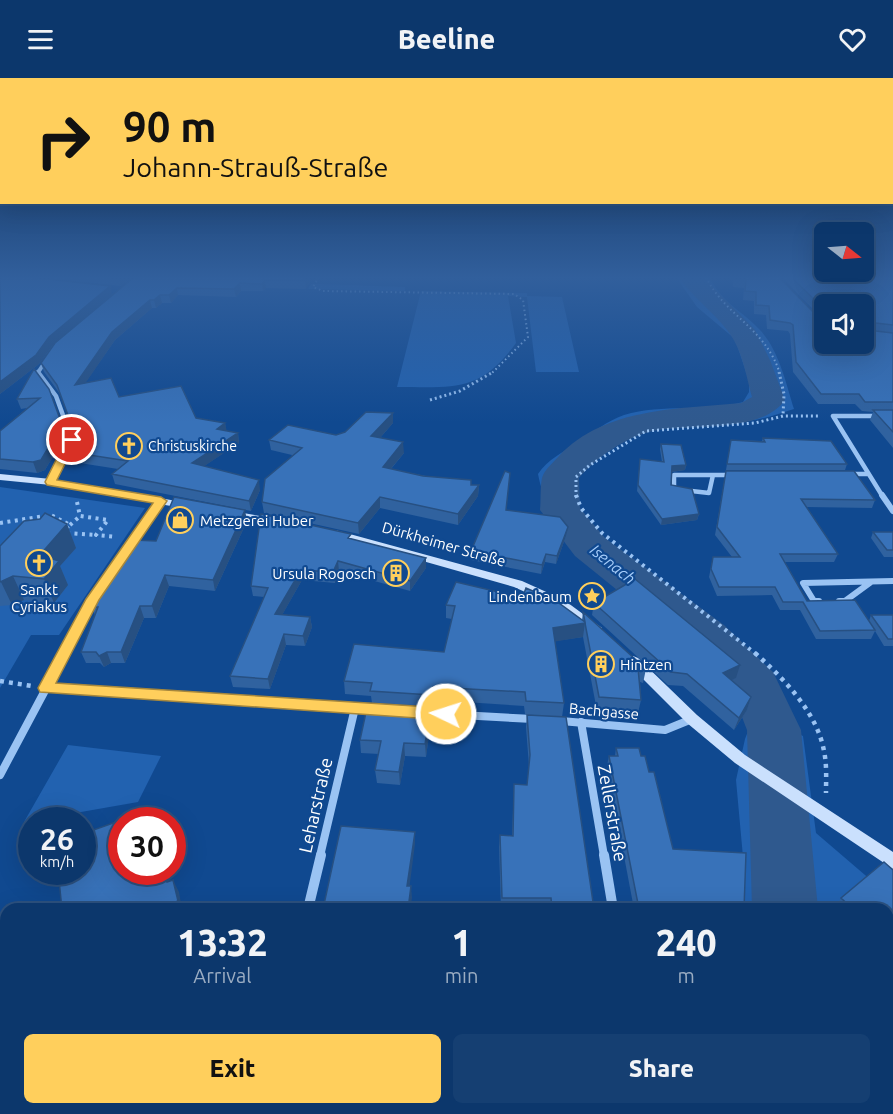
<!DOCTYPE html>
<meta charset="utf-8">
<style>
body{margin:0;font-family:Ubuntu,sans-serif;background:#153f72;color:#f1f3f6;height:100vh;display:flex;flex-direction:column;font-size:22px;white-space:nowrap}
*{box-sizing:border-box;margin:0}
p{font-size:20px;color:#9aacc2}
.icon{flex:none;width:33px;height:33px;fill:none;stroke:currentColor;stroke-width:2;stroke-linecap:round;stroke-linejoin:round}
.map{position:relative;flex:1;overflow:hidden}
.details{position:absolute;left:0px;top:825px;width:894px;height:212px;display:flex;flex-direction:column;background:#0c376c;border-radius:18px 18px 0 0;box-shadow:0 6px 24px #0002,0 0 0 2px #2c517f}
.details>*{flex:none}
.top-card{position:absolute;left:0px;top:0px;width:894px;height:126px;box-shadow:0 6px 24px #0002,0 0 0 2px #2c517f;background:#ffcf5c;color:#111;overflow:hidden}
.needle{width:39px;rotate:107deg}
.buttons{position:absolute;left:814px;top:144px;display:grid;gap:12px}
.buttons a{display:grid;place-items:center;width:60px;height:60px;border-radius:9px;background:#0c376c;box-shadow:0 6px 24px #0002,0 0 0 2px #2c517f;font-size:30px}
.speed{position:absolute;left:18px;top:729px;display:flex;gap:12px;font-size:30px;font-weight:700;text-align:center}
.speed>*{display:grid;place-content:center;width:78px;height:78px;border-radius:50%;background:#0c376c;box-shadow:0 6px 24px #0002,0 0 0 2px #2c517f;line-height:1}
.speed small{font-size:15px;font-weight:400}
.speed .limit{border:9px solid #d22;background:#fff;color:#111}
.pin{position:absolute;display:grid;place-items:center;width:51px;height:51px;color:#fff;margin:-26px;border:3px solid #fff;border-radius:50%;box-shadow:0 2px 6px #0007}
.me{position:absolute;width:66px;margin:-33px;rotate:274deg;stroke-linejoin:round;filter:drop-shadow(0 0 4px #0008)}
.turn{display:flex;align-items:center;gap:21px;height:126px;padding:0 24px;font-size:27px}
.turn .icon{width:78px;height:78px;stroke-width:2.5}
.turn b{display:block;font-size:42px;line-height:51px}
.eta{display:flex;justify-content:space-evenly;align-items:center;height:102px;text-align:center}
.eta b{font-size:36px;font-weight:800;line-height:42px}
.cta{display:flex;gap:12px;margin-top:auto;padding:12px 24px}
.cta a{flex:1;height:69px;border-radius:9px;background:#ffcf5c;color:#111;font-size:24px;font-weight:800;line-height:69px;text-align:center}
.cta a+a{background:#153f72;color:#f1f3f6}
header{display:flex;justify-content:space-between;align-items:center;height:78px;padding:0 24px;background:#0c376c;font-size:27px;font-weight:800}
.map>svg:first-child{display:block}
</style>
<header><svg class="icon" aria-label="menu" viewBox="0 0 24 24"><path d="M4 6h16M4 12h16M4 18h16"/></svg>Beeline<svg class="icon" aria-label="heart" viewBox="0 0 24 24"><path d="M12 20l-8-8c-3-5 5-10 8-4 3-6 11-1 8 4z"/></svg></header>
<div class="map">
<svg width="893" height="1036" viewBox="0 0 893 1036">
<rect width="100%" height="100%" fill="#104990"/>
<path fill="#2262b0" d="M 676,199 L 710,199 C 721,225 743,233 761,253 C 779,273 786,305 794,331 C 778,336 762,342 745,343 C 713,346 679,342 647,348 C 620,354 582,385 564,406 L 571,433 L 632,491 L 688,532 L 759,592 L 788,635 L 792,653 L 803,658 L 816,755 L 872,803 L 838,831 L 740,831 L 743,779 L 736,702 L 745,661 L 755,635 L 741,597 L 571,462 C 555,441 543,423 538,396 C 548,381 562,375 577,365 C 592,355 607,343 624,337 C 663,325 705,335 743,324 L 749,314 L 749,303 L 735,261 L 697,229 Z
M 311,206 L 320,206 L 405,209 L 405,213 L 308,211 Z
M 421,213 L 527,215 L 527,218 L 562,219 L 579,294 L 536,294 L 527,219 L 508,218 L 516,265 C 480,315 453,309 397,309 Z
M 0,409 L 145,430 L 59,557 L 31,557 L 0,610 Z
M 68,667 L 161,678 L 138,724 L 24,744 Z
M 888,892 L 893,897 L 893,1036 L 783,1036 L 781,1031 L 888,1030 Z"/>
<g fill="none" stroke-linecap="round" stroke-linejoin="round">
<path fill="#2f598e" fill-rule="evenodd" d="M 679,199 L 703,199 L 755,252 L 770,282 L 785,322 C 761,356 690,346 653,353 C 626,359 597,379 579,400 L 580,430 L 605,460 L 724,547 L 773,594 L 801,652 L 818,831 L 752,831 L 747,652 L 733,616 L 690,571 L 575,478 L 540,432 C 541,422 540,410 542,400 C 544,392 554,384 559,378 C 605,329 680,331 741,325 L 752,319 C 746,297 742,270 727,252 C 713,233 693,220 679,199 Z
M 795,1030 L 875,1030 L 877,1036 L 797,1036 Z"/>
<path stroke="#9ac3f3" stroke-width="2" stroke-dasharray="1.5 3" stroke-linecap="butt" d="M 319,199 L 313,209 L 323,213 L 514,216 L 523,222 L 528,259 L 491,296
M 706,199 C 725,238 766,250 780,296"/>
<path stroke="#9ac3f3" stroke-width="3" stroke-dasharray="2 3" stroke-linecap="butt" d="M 779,294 L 784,316 L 783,338
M 430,322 L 460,313 L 493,294
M 576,419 L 576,399 L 590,387 L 646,353 L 755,345 L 783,338 L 820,338"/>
<path stroke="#9ac3f3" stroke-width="4" stroke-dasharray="3 4.5" stroke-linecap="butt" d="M 576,417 L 581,430 L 602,455 L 756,576
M 77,424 L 80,438 L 108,442 L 96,457 L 116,459
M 0,445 L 51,437 L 70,447 L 64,452
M 70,447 L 80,438
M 67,455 L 96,457"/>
<path stroke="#9ac3f3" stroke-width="4.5" stroke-dasharray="4 5" stroke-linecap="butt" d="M 755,575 C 783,600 817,634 824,673 C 827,687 826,701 826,715
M 0,603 L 32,608"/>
<path stroke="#9ac3f3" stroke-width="4" d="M 37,296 L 45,284"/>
<path stroke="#9ac3f3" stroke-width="4.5" d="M 38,294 L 56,318 L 72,362 L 51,404
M 849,396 L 867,396
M 674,397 L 713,397 L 709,415 L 674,411 Z
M 713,397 L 731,397
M 883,419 L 833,338 L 893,338"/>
<path stroke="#9ac3f3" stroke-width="6" d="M 882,417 L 893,433
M 819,523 L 814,523 L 803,505 L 893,503
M 839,523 L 845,523 L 871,504
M 64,576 L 93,521 L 161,423"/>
<path stroke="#9ac3f3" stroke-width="8" d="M 45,610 L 374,632
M 423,635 L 533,641
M 561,643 L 665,652 L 692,641
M 581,644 L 604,778
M 0,697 L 65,575
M 320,778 L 355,630"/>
<path stroke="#9ac3f3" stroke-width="10" d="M 604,777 L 613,831
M 308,831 L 321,777
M 646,1030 L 647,1036
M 260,1036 L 262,1030"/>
<path fill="#cae0fd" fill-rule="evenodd" d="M 0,396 L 51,401 L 188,425 L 193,428 L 188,431 L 51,407 L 0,402 Z
M 232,433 L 277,441 L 282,444 L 277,447 L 228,438 L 227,436 Z
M 335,452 L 522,503 L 564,522 L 602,550 L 596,554 L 592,553 L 556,528 L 514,509 L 331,457 L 330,455 L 331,453 Z
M 633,578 L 638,580 L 697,637 L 745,677 L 893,774 L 893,791 L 735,685 L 687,645 L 628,586 L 626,583 L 628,580 Z"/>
</g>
<path fill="#30629f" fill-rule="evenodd" d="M 0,199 L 112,216 L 57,263 L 133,200 L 312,199 L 306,211 L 266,210 L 263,213 L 241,213 L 236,219 L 178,217 L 171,225 L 162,225 L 156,230 L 152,230 L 115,262 L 85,305 L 119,319 L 196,340 L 225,345 L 226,353 L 238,355 L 239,365 L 204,388 L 260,412 L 251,433 L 115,406 L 112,396 L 118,391 L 67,383 L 63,373 L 73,351 L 60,316 L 44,294 L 41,285 L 55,265 L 39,286 L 0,316 Z
M 36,199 L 133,199 L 121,208 Z
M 732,199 L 779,199 L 816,237 L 825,243 L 781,199 L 893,199 L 893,370 L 870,342 L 873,334 L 862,333 L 855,326 L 818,326 L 793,294 L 790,256 L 788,253 L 767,251 L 766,237 L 754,236 L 754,223 L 743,222 L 744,210 L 733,209 ZM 825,226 L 864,266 L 825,266 Z
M 34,291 L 67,362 L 57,381 L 52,380 L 45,392 L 37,395 L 0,391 L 0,353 L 27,330 L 21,331 L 17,321 Z
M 393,345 L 380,360 L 404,375 L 391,391 L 471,407 L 479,407 L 478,418 L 458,447 L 380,430 L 359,456 L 264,435 L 262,424 L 292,377 L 271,372 L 269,362 L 336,357 Z
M 763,360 L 847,386 L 845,392 L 726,392 L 731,362 L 762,363 Z
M 661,366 L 686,387 L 685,392 L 672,394 L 671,407 L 699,436 L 697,442 L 661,447 L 637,413 L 640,381 L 662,384 L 660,371 Z
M 726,393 L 875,422 L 872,430 L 806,429 L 838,476 L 834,484 L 785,484 L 807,523 L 869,543 L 871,537 L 893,537 L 893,568 L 884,568 L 875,553 L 871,561 L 816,561 L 800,532 L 780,532 L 772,517 L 717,518 L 709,499 L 713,479 L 732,479 L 715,457 Z
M 506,432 L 568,449 L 566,458 L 556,486 L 545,484 L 541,496 L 471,482 L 471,473 Z
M 247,443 L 215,513 L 169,508 L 156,540 L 144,540 L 125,585 L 111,585 L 104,589 L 100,585 L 86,585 L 81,574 L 95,537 L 92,529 L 156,463 Z
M 67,446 L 76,470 L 60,488 L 68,507 L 54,525 L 24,522 L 12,527 L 0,528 L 0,468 Z
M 873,454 L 893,454 L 893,479 L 884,479 L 871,460 Z
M 351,461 L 426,490 L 410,513 L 339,493 L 335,505 L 302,502 L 282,537 L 310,539 L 312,549 L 305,568 L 286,567 L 270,611 L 233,609 L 230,598 L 264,519 L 253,518 L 251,508 Z
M 594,525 L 736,600 L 731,602 L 751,619 L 747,632 L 734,652 L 683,608 L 668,607 L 592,537 Z
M 446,527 L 582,542 L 583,534 L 646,591 L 643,605 L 640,604 L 641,622 L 638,635 L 597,633 L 583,559 L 555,563 L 564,625 L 562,639 L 594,831 L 501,831 L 499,769 L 500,757 L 512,758 L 514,706 L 527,707 L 529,688 L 526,649 L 527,637 L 542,638 L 525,636 L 524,628 L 434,622 L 432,630 L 431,630 L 431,642 L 426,679 L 405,678 L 400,707 L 377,705 L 375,692 L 379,676 L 361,675 L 360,662 L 372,625 L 371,618 L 345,616 L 344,603 L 444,574 L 452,541 L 446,540 Z
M 616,670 L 641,678 L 649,694 L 673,771 L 744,831 L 634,831 L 607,688 L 609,678 L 615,678 Z
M 893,792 L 893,897 L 888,892 L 888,831 L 834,831 L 841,820 Z
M 544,1030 L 624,1030 L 625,1036 L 545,1036 Z
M 672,1030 L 787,1030 L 783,1036 L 673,1036 Z"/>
<path fill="#275082" d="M 121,199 L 133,199 L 121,208 L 119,201 Z
M 307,199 L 312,199 L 306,211 L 305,203 Z
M 265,202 L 266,210 L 263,213 L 262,206 Z
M 240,205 L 241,213 L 236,219 L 234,211 Z
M 110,208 L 112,216 L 52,268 L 39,286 L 0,316 L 0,304 L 49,259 Z
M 177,210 L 178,217 L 171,225 L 169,217 Z
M 160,217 L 162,225 L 156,230 L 154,222 Z
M 150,222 L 152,230 L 115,262 L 78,316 L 75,307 L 112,254 Z
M 393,335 L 393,345 L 372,369 L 371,358 Z
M 225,345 L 227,354 L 217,351 Z
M 64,352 L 67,362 L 57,381 L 54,371 Z
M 238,355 L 239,365 L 194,395 L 192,385 Z
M 403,364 L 404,375 L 383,400 L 383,389 Z
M 48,370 L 52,380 L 45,392 L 37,395 L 33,384 Z
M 686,387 L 685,392 L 670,394 L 672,388 Z
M 259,402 L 260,412 L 251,433 L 249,423 Z
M 479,407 L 478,418 L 458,447 L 458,436 Z
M 380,419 L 380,430 L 359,456 L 358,445 Z
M 245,432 L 247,443 L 215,513 L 213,502 Z
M 699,436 L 697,442 L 661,447 L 662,441 Z
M 67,446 L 76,470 L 60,488 L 68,507 L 54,525 L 44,501 L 40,477 Z
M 568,449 L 566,458 L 556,486 L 557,478 Z
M 546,476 L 545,484 L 541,496 L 542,487 Z
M 426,480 L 426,490 L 410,513 L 410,503 Z
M 338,483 L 339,493 L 335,505 L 333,494 Z
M 301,492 L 302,502 L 277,546 L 275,536 Z
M 165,497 L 169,508 L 156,540 L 152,528 Z
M 13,498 L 24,522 L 12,527 L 1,504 Z
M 140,528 L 144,540 L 125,585 L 121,574 Z
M 310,539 L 312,549 L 305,568 L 303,558 Z
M 585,545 L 583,559 L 552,564 L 553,550 Z
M 284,556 L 286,567 L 270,611 L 268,601 Z
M 107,574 L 111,585 L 104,589 L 99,578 Z
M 740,587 L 736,600 L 719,608 L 723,595 Z
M 433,609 L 434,622 L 432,630 L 432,617 Z
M 751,619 L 747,632 L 734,652 L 739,640 Z
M 431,629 L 431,642 L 426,679 L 425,666 Z
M 404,665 L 405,678 L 400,707 L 399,694 Z
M 415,754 L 415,766 L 408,820 L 407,808 Z
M 164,794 L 167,794 L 172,817 L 167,804 Z
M 173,802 L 179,814 L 182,831 L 163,831 L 162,829 Z
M 411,808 L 412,820 L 410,831 L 408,831 Z
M 381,1030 L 384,1030 L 383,1036 L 381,1036 Z"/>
<path fill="#3872b9" stroke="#275082" stroke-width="1.5" d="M 0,199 L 29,199 L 110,208 L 49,259 L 36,277 L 0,304 Z
M 102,199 L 121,199 L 119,201 Z
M 149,199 L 307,199 L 305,203 L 265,202 L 262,206 L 240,205 L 234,211 L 177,210 L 169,217 L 160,217 L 154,222 L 150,222 L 112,254 L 75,307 L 111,300 L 119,319 L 181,308 L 196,340 L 225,345 L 217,351 L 238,355 L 192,385 L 259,402 L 249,423 L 112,396 L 128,383 L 63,373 L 73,351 L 57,307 L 41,285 L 55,265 L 133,200 Z
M 735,199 L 779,199 L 816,237 L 825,243 L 825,266 L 864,266 L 864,249 L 867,252 L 893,255 L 893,324 L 865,324 L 859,316 L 821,316 L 796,284 L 793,247 L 790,245 L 770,242 L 769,228 L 756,227 L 756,214 L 745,213 L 746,201 L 735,200 Z
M 791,199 L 893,199 L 893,247 L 867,244 L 864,247 L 864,226 L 825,226 L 825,232 Z
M 34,291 L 49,311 L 64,352 L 54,371 L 48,370 L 41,382 L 33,384 L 0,381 L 0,353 L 40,320 L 17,321 Z
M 873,332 L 893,332 L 893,354 Z
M 366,334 L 393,335 L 371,358 L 403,364 L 383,389 L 423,398 L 471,402 L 471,407 L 479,407 L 458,436 L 380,419 L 358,445 L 262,424 L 265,401 L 302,370 L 269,362 L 288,347 L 336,357 L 345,354 Z
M 763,360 L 831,363 L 847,386 L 727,386 L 731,362 L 765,364 Z
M 661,366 L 681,367 L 686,387 L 672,388 L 671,407 L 692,411 L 699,436 L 662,441 L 638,407 L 640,381 L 664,384 Z
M 505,393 L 510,395 L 506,432 L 560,439 L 568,449 L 557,478 L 546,476 L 542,487 L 471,473 Z
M 726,393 L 854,393 L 875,422 L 801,421 L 838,476 L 780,476 L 807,523 L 855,522 L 875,552 L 820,553 L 803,524 L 783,524 L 775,509 L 719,509 L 711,491 L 713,479 L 740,479 L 717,449 Z
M 174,419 L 245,432 L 213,502 L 165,497 L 152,528 L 140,528 L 121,574 L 107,574 L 99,578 L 96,574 L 81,574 L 98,529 L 92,529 L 133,462 L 156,463 Z
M 45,435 L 67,446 L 40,477 L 59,483 L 44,501 L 13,498 L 0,504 L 0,468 L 24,443 L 40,441 Z
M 261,436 L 351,456 L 348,460 L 426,480 L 410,503 L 338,483 L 333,494 L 301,492 L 275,536 L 310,539 L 303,558 L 284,556 L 268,601 L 230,598 L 268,510 L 251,508 Z
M 873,454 L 893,454 L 893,472 L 887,472 Z
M 635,501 L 740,587 L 723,595 L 751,619 L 739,640 L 687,596 L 671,594 L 594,525 Z
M 456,504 L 511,517 L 523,518 L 526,510 L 556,523 L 585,544 L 583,534 L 646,591 L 638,590 L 641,622 L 599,619 L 585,545 L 553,550 L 564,625 L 526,623 L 525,614 L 433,609 L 432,617 L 370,613 L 372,605 L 344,603 L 354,566 L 444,574 L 455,528 L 446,527 Z
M 871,537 L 893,537 L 893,561 L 888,561 Z
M 368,625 L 431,629 L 425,666 L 404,665 L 399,694 L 375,692 L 381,663 L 360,662 Z
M 527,637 L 566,639 L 594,831 L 552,831 L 551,820 L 502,820 L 500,757 L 513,758 L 514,706 L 527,707 L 530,677 Z
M 616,670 L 639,670 L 641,678 L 645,678 L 649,694 L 654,694 L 673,771 L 746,775 L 744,831 L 639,831 L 609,678 L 618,678 Z
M 150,732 L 153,742 L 122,742 L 122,794 L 164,794 L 167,804 L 173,802 L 178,823 L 162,829 L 163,831 L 62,831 L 59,802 L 70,798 L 69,794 L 82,794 L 82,756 Z
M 341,748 L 415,754 L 407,808 L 411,808 L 408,831 L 323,831 Z
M 884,784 L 893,792 L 893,867 L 888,862 L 888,831 L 853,831 L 841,820 Z
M 279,1030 L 381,1030 L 381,1036 L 277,1036 Z
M 448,1030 L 487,1030 L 487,1036 L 448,1036 Z
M 547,1030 L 624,1030 L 625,1036 L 548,1036 Z
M 678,1030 L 761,1030 L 762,1036 L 679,1036 Z"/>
<linearGradient id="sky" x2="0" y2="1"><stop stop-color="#09284f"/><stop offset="0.58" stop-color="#315f9c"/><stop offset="1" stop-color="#315f9c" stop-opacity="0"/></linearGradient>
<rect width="893" height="344" fill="url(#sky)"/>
<path fill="#ffcf5c" stroke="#a6873c" stroke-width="1.5" d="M 72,359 L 77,362 L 57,402 L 161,419 L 167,423 L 99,522 L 56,605 L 446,630 L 454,636 L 451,640 L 446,642 L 40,614 L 38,610 L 86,521 L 153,425 L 47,407 L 45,404 L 66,362 Z"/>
<defs>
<symbol id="church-ring" viewBox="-11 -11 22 22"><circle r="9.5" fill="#104990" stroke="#ffcf5c" stroke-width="1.5"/><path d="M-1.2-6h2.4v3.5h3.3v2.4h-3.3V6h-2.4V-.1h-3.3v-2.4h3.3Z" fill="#ffcf5c"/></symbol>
<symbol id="shop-ring" viewBox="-11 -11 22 22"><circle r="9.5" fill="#104990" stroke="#ffcf5c" stroke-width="1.5"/><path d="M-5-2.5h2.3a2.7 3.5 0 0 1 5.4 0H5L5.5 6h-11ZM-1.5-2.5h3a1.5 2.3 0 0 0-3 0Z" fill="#ffcf5c"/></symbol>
<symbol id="building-ring" viewBox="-11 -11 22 22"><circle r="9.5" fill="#104990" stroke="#ffcf5c" stroke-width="1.5"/><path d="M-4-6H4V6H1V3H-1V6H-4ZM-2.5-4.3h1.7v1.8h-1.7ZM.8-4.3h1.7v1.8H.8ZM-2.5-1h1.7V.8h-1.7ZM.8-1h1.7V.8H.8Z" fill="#ffcf5c"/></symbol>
<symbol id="sight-ring" viewBox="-11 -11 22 22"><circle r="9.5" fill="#104990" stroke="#ffcf5c" stroke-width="1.5"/><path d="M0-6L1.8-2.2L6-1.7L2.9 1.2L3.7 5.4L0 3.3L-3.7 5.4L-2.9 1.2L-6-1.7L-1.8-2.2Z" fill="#ffcf5c"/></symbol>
</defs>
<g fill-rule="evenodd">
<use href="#church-ring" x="114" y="353" width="30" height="30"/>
<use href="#shop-ring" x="165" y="427" width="30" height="30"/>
<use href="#church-ring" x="24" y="470" width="30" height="30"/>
<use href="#building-ring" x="381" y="480" width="30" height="30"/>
<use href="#sight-ring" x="577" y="503" width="30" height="30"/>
<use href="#building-ring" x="586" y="571" width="30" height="30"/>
</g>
<g text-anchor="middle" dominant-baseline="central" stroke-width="4.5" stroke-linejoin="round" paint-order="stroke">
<g font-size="14" fill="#fff" stroke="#104990" text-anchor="start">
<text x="148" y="368">Christuskirche</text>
</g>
<g font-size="15" fill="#fff" stroke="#104990" text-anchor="start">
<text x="200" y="442">Metzgerei Huber</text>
<text x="376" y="495" text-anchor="end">Ursula Rogosch</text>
<text x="39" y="511" text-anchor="middle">Sankt<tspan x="39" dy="17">Cyriakus</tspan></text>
<text x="572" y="518" text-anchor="end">Lindenbaum</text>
<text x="620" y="586">Hintzen</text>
</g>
<g font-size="15" fill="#fff" stroke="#104990">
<text transform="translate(444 466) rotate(16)">Dürkheimer Straße</text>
<text transform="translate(604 633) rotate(5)">Bachgasse</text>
</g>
<g font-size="16" font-style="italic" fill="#a6cdfa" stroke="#104990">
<text transform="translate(613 486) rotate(39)">Isenach</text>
</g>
<g font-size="18" fill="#fff" stroke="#104990">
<text transform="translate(315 727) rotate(-77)">Leharstraße</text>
<text transform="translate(613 735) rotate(80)">Zellerstraße</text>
</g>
</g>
</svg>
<div class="buttons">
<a><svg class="needle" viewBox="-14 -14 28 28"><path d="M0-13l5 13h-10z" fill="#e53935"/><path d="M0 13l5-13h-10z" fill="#9aacc2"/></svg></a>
<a><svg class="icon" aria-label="sound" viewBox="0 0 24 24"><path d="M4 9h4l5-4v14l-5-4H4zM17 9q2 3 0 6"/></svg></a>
</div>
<div class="speed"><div>26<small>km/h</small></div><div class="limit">30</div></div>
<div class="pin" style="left:72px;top:362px;background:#d93025"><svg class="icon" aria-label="arrive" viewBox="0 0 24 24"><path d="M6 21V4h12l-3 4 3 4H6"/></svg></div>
<svg class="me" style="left:446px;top:636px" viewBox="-20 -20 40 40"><circle r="17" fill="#ffcf5c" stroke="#fff" stroke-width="3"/><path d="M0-11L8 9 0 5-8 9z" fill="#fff"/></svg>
<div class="top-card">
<div class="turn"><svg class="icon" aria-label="right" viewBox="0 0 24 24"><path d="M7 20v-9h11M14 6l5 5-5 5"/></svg><div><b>90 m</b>Johann-Strauß-Straße</div></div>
</div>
<section class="details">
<div class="eta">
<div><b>13:32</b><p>Arrival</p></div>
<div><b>1</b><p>min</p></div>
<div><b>240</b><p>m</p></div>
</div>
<div class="cta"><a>Exit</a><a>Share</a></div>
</section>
</div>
